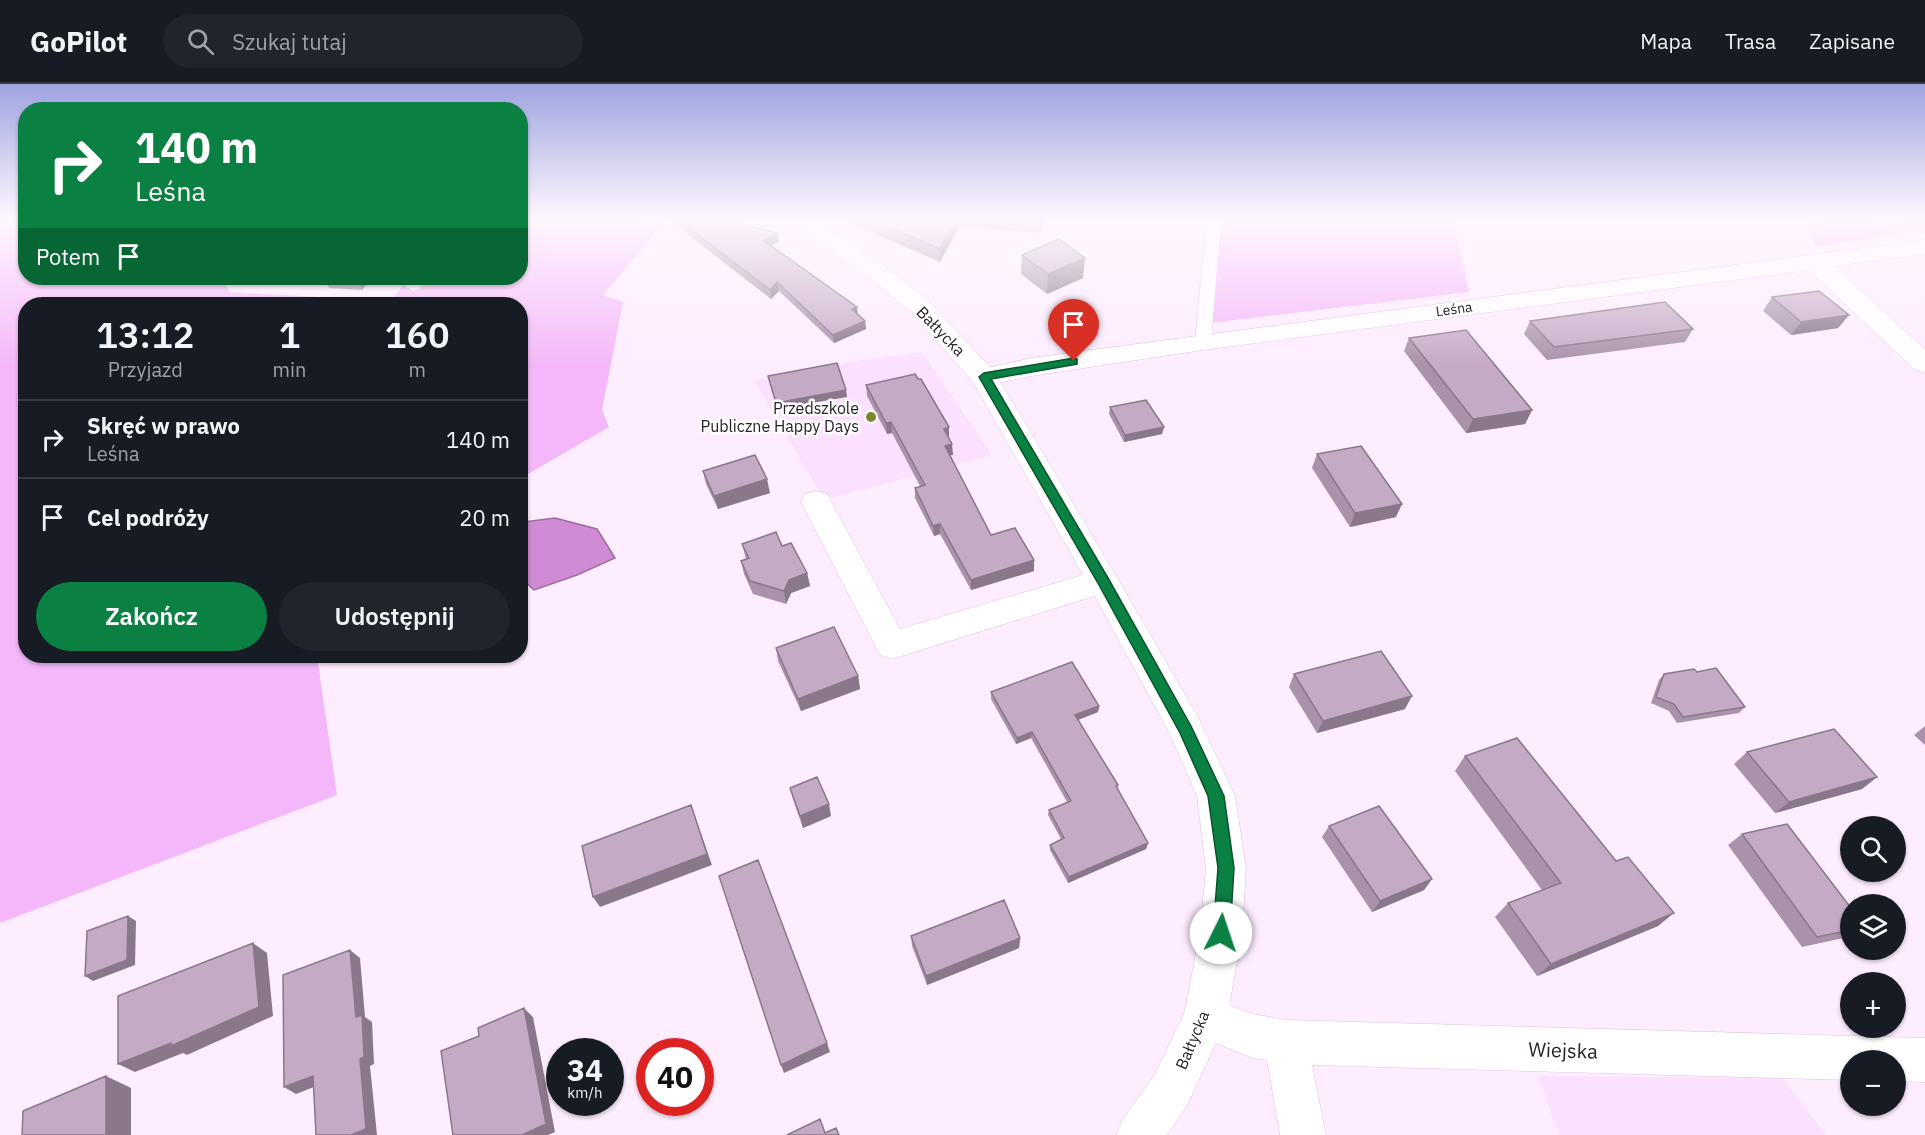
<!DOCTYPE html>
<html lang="pl">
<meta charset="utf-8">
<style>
body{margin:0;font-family:"IBM Plex Sans",sans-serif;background:#20242c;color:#f1f3f6;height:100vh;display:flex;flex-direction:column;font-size:22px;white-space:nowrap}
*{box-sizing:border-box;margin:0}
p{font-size:20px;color:#9ea1a6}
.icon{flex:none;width:33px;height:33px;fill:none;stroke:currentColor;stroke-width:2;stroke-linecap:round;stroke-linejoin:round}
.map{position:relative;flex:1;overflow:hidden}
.sheet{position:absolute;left:18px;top:213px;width:510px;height:366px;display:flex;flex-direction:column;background:#171b24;border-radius:24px;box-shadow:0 2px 4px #0004}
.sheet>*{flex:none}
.banner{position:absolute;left:18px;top:18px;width:510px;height:183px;border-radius:24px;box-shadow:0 2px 4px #0004;background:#0b8043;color:#fff;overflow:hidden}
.controls{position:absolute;left:1840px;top:732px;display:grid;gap:12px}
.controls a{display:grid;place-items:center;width:66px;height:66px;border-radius:50%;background:#171b24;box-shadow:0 2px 4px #0004;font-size:30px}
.speed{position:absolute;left:546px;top:954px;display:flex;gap:12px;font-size:30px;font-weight:700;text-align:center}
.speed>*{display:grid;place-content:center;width:78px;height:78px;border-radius:50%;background:#171b24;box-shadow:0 2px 4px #0004;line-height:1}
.speed small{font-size:15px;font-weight:400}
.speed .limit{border:9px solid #d22;background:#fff;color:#111}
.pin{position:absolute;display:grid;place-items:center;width:51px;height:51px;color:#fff;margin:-62px -26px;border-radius:50% 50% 50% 0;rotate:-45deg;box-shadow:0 0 6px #0007}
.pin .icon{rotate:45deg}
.me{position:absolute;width:66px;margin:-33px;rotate:4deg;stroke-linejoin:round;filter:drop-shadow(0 0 4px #0008)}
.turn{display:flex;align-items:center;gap:21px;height:126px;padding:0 18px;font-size:27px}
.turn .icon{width:78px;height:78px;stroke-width:2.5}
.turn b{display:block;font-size:42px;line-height:51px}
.then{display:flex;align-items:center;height:57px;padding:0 18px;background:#0003;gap:12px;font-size:22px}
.eta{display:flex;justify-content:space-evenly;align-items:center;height:102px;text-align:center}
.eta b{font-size:36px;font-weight:600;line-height:42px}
.cta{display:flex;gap:12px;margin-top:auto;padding:12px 18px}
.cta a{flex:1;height:69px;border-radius:36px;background:#0b8043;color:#fff;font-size:24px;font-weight:600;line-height:69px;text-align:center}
.cta a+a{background:#20242c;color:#f1f3f6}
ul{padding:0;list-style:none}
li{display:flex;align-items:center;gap:18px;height:78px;padding:0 18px;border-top:2px solid #363941}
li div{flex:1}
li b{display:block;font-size:22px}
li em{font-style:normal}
header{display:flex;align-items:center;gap:36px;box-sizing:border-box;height:84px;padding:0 30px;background:#171b24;border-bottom:2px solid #363941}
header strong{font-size:28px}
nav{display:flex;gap:33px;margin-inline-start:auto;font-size:21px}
.search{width:420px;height:54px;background:#20242c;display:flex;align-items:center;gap:15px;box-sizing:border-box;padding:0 21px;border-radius:33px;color:#9ea1a6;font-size:22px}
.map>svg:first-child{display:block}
</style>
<header>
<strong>GoPilot</strong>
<div class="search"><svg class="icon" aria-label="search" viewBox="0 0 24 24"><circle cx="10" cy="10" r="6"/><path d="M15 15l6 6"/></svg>Szukaj tutaj</div>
<nav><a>Mapa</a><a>Trasa</a><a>Zapisane</a></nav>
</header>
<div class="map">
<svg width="1925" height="1051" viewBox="0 0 1925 1051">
<rect width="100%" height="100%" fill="#feedff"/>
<path fill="#fce1fe" d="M 922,268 L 992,371 L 824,416 L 754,296 L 856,277 Z
M 1538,992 L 1782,994 L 1826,1051 L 1559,1051 Z"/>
<path fill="#f4b7f9" d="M 0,135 L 25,135 L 26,194 L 223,194 L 230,208 L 391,217 L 408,194 L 520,194 L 521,135 L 667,135 L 603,211 L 623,218 L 602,326 L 609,343 L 521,394 L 520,220 L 26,220 L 26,572 L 317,572 L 337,711 L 0,839 Z
M 1222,135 L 1454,135 L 1469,208 L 1210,239 Z
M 1806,135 L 1925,135 L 1925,146 L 1815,163 Z"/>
<path fill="#cf8cd4" stroke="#9e6ca1" stroke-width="1.5" d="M 555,434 L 597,445 L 615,474 L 577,491 L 534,506 L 521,494 L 521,442 L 524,438 Z"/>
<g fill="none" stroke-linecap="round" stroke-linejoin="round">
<defs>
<path id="service" d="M 1207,135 L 1221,135 L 1211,258 L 1209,262 L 1197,262 L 1195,258 Z
M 412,194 L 428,194 L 419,205 L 413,207 L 405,202 Z"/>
<path id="minor" d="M 1925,156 L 1925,170 L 1834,182 L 1925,265 L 1925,289 L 1915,286 L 1809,186 L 1203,266 L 1031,292 L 984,302 L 974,299 L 970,293 L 974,287 L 1031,274 Z
M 816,407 L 827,410 L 900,545 L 1103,485 L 1114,488 L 1119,497 L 1114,506 L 892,575 L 880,571 L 801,418 L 805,410 Z
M 1205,912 L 1253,930 L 1286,936 L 1925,954 L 1925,998 L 1896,997 L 1896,976 L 1851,976 L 1851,996 L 1312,981 L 1326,1051 L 1280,1051 L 1267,976 L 1253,974 L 1190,949 L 1183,934 L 1190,919 Z"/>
<path id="tertiary" d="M 788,135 L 814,135 L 889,185 L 928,217 L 994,287 L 1114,488 L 1199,635 L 1235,712 L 1246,784 L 1242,850 L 1227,934 L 1187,1022 L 1167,1051 L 1116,1051 L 1123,1035 L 1155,990 L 1184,930 L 1200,850 L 1206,784 L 1197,712 L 1171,652 L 1091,505 L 973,298 L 910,227 L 871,195 L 791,140 Z"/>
</defs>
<use href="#service" stroke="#ddc1de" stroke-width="1"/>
<use href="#minor" stroke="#ddc1de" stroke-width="1"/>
<use href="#tertiary" stroke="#ddc1de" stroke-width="1"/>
<use href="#service" fill="#fff" fill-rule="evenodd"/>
<use href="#minor" fill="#fff" fill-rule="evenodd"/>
<use href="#tertiary" fill="#fff" fill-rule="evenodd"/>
</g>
<path fill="#a992aa" d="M 668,135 L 721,135 L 779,158 L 771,162 L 858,230 L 865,237 L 866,245 L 834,259 L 779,207 L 771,215 Z
M 841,135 L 1043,135 L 1041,149 L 959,143 L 940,178 Z
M 1022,171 L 1083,194 L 1047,210 L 1021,190 Z
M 324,194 L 372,194 L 362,206 L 329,204 Z
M 1772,213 L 1849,231 L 1838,244 L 1791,251 L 1763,227 Z
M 1530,237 L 1693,245 L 1685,258 L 1547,276 L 1524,250 Z
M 1409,254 L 1532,326 L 1525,340 L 1466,349 L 1404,267 Z
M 866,301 L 949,343 L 949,354 L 953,371 L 950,371 L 991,451 L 1034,476 L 1034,487 L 971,506 L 940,450 L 934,452 L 915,414 L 915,404 L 920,402 L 892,349 L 887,350 L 867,312 Z
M 1110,323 L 1164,343 L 1162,350 L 1124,358 L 1109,330 Z
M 1317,370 L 1396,433 L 1350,443 L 1312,384 Z
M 703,387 L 770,409 L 718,425 L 706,400 Z
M 742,460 L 782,462 L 807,489 L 810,502 L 791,509 L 786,520 L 753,510 L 744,490 L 741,477 L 746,475 Z
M 776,564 L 858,592 L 860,605 L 801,627 L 778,577 Z
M 1697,588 L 1745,623 L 1739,629 L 1677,639 L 1669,627 L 1651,619 L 1659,596 L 1664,590 Z
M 1294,590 L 1405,625 L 1317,649 L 1289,603 Z
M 991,608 L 1099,622 L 1098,628 L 1078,636 L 1118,701 L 1117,705 L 1148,759 L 1146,765 L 1068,799 L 1050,766 L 1050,761 L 1061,755 L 1048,731 L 1049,726 L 1067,718 L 1031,654 L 1016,660 L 991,615 Z
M 1925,642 L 1925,661 L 1914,651 Z
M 1747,668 L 1877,693 L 1862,705 L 1775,729 L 1734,680 Z
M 1465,672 L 1616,777 L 1658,842 L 1537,892 L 1495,833 L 1508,819 L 1542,806 L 1455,687 Z
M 790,704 L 831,732 L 803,744 L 793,715 Z
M 1329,742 L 1432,795 L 1424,806 L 1372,828 L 1322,753 Z
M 1742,750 L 1851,824 L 1851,852 L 1848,853 L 1802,863 L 1728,761 Z
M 911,852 L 1020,854 L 1019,864 L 927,901 L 912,862 Z"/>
<path fill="#8a778b" d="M 956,135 L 959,135 L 959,143 L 940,178 L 940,165 Z
M 1042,135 L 1043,135 L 1043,143 L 1041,149 Z
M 778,149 L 779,158 L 764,165 L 763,156 Z
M 1085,174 L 1083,194 L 1047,210 L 1048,190 Z
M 356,194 L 372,194 L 362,206 Z
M 777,198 L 779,207 L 771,215 L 770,206 Z
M 857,223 L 858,232 L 852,225 Z
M 1849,231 L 1838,244 L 1791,251 L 1801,238 Z
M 865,237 L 866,245 L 834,259 L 833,251 Z
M 846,306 L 847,313 L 777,325 L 776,319 Z
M 1532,326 L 1525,340 L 1466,349 L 1473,335 Z
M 891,338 L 892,349 L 887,350 L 886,339 Z
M 949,343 L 949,354 L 944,345 Z
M 1164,343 L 1162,350 L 1124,358 L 1125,351 Z
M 952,360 L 953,371 L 945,372 L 945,362 Z
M 767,395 L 770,409 L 718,425 L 714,412 Z
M 1402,420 L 1396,433 L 1350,443 L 1355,429 Z
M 940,440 L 940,450 L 934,452 L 933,442 Z
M 1034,476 L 1034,487 L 971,506 L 971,496 Z
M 807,489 L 810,502 L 791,509 L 786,520 L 784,507 L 789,496 Z
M 858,592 L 860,605 L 801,627 L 798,615 Z
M 1412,612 L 1405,625 L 1317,649 L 1323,637 Z
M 1099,622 L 1098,628 L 1075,637 L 1075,631 Z
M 1032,648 L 1031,654 L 1016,660 L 1017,654 Z
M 1877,693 L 1862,705 L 1775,729 L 1789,718 Z
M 829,720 L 831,732 L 803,744 L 800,732 Z
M 691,721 L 712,781 L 600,823 L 593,813 Z
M 1148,759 L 1146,765 L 1068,799 L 1069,793 Z
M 1432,795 L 1424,806 L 1372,828 L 1380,817 Z
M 1674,829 L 1658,842 L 1537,892 L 1551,880 Z
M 128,832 L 136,837 L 135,881 L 93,897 L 85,892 Z
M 1020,854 L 1019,864 L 927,901 L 926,892 Z
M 253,859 L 267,869 L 273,932 L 187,971 L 183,969 L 135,988 L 118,980 Z
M 350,866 L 360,874 L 365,933 L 372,938 L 374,980 L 370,982 L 377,1051 L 351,1051 L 360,975 Z
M 524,924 L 533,933 L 555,1048 L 548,1051 L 522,1051 Z
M 827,959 L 830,968 L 784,989 L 781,981 Z
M 106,992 L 131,1004 L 131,1051 L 106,1051 Z
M 313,992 L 324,999 L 296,1010 L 284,1003 Z"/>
<path fill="#c5aac6" stroke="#8a778b" stroke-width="1.5" d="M 677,135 L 721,135 L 778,149 L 763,156 L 857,223 L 852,225 L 865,237 L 833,251 L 777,198 L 770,206 Z
M 870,135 L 956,135 L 940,165 Z
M 1022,135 L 1042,135 L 1042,136 Z
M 1059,155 L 1085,174 L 1048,190 L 1022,171 Z
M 1819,207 L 1849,231 L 1801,238 L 1772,213 Z
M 1665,218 L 1693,245 L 1554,263 L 1530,237 Z
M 1466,246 L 1532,326 L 1473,335 L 1409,254 Z
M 837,279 L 846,306 L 776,319 L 768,292 Z
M 915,290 L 918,295 L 921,295 L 949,343 L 944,345 L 952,360 L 945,362 L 991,451 L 1015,444 L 1034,476 L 971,496 L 940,440 L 933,442 L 915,404 L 925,401 L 891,338 L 886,339 L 866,301 Z
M 1146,316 L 1164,343 L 1125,351 L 1110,323 Z
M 1361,362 L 1402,420 L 1355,429 L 1317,370 Z
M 755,371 L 767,395 L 714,412 L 703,387 Z
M 776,448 L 782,462 L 791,459 L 807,489 L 789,496 L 784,507 L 750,497 L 741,477 L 749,474 L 742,460 Z
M 834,543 L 858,592 L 798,615 L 776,564 Z
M 1381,567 L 1412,612 L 1323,637 L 1294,590 Z
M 1072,578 L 1099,622 L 1075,631 L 1118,701 L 1116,702 L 1148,759 L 1069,793 L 1050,761 L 1064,754 L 1049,726 L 1071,717 L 1032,648 L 1017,654 L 991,608 Z
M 1716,584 L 1745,623 L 1683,633 L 1674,620 L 1656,613 L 1664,590 L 1694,585 L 1697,588 Z
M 1834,645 L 1877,693 L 1789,718 L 1747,668 Z
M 1517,654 L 1616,777 L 1628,773 L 1674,829 L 1551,880 L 1508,819 L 1561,799 L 1465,672 Z
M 817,693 L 829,720 L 800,732 L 790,704 Z
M 691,721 L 707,770 L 593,813 L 582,762 Z
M 1379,722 L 1432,795 L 1380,817 L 1329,742 Z
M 1787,740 L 1851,824 L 1851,846 L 1817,853 L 1742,750 Z
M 758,776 L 827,959 L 781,981 L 719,792 Z
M 1004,816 L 1020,854 L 926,892 L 911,852 Z
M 128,832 L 127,876 L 85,892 L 87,847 Z
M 253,859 L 259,923 L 171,962 L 171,959 L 118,980 L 118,912 Z
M 350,866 L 356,933 L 362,931 L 364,973 L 360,975 L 366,1045 L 351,1051 L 316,1051 L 313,992 L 284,1003 L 283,891 Z
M 524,924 L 546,1040 L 522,1051 L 453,1051 L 441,967 L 479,952 L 478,944 Z
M 106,992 L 106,1051 L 22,1051 L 23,1027 Z
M 820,1035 L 825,1049 L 836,1044 L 839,1051 L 787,1051 Z"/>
<linearGradient id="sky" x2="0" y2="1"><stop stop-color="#9ea4e0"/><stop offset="0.48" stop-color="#fff7ff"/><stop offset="1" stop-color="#fff7ff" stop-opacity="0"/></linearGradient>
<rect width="1925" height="282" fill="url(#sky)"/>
<path fill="#0b8043" stroke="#07532c" stroke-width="1.5" d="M 1074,274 L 1077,275 L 1077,280 L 991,295 L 1108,494 L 1191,642 L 1224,712 L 1234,784 L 1230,849 L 1227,855 L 1221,858 L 1215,855 L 1213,849 L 1218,784 L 1208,712 L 1180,649 L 1099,501 L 979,293 L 984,289 Z"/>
<circle fill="#7d8531" stroke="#fff" stroke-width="2" cx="871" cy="333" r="6"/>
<g text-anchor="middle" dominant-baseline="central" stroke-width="5" stroke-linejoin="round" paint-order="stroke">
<g font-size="14" fill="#2a202b" stroke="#fff">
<text transform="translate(1454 225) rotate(-8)">Leśna</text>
</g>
<g font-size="16" fill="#2a202b" stroke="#fff">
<text transform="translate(941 247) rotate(46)">Bałtycka</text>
<text transform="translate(1192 956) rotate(-67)">Bałtycka</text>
</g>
<g font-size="16" fill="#2a202b" stroke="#fff" text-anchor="end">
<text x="859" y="324">Przedszkole<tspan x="859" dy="18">Publiczne Happy Days</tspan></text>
</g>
<g font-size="20" fill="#2a202b" stroke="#fff">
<text transform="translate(1563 966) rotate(2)">Wiejska</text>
</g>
</g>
</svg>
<div class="controls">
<a><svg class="icon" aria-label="search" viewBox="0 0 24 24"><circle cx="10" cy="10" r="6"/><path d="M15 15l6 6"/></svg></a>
<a><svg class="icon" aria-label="layers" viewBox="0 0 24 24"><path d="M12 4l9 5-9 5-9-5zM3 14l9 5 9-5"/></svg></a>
<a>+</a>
<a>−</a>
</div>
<div class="speed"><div>34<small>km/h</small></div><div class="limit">40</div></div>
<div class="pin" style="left:1074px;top:277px;background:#d93025"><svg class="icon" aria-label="arrive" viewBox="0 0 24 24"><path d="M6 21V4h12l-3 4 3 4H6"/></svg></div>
<svg class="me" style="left:1221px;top:849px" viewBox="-20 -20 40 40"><circle r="19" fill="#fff"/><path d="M0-13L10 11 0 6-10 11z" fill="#0b8043"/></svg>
<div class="banner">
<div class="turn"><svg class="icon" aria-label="right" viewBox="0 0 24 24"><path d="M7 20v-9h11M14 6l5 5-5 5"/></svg><div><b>140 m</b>Leśna</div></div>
<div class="then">Potem<svg class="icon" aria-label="arrive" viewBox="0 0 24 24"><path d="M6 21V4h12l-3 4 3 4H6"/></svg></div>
</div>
<section class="sheet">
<div class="eta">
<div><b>13:12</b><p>Przyjazd</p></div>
<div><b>1</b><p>min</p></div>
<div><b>160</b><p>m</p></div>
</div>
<ul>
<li><svg class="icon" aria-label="right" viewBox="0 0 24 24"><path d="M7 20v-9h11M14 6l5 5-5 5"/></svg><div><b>Skręć w prawo</b><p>Leśna</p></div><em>140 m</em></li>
<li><svg class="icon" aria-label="arrive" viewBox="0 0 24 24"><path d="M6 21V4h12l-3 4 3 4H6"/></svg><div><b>Cel podróży</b></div><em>20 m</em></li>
</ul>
<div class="cta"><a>Zakończ</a><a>Udostępnij</a></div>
</section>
</div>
